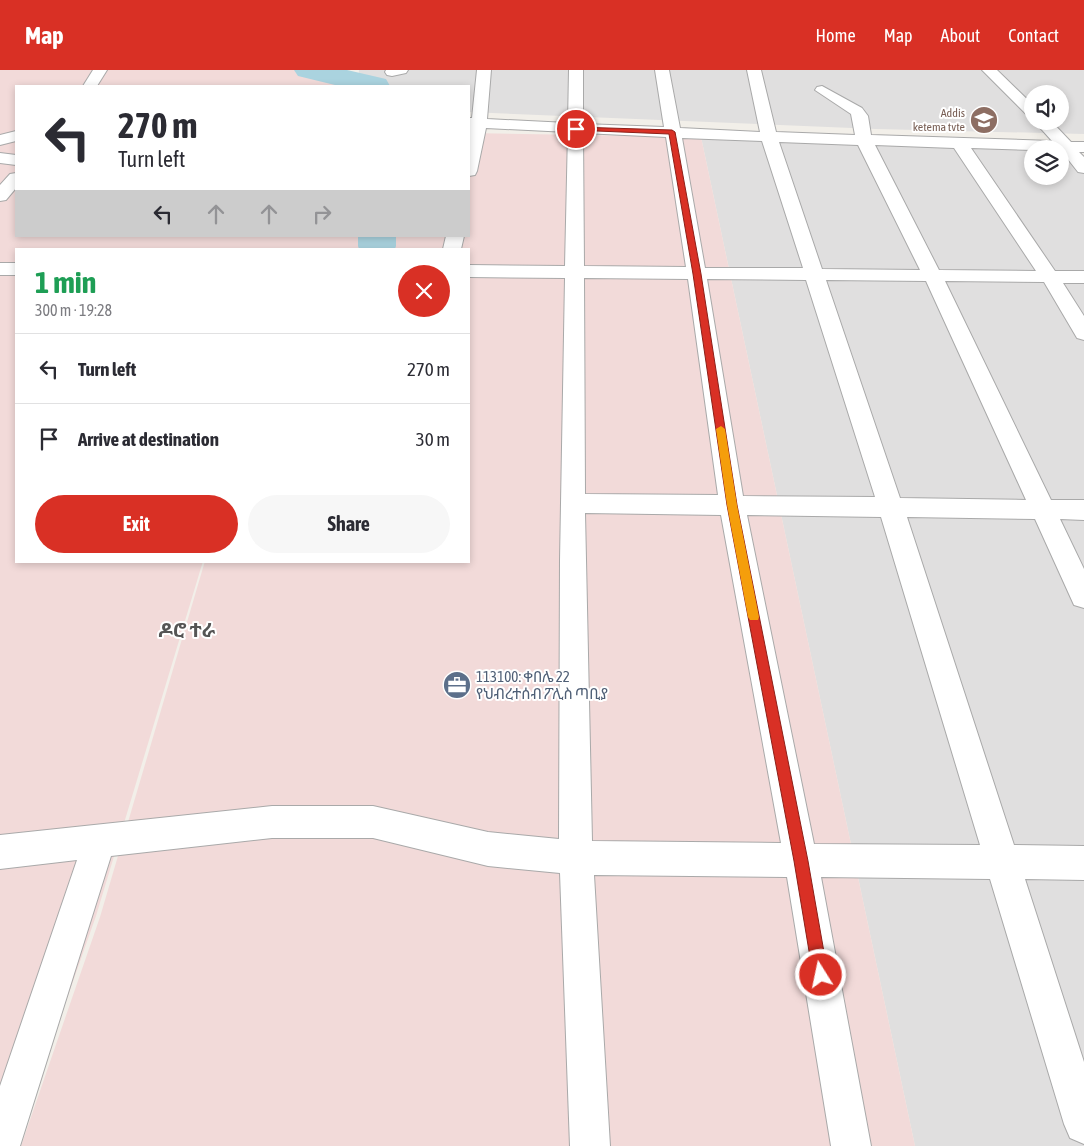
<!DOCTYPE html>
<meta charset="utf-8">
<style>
body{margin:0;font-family:"Asap Condensed","Noto Sans Ethiopic",sans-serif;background:#f7f7f7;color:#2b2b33;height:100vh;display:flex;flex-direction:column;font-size:19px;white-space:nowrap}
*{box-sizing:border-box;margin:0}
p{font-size:16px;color:#7c7c81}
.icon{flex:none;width:28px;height:28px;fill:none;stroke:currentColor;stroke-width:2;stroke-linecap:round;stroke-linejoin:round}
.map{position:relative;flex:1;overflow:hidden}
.details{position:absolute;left:15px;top:178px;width:455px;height:315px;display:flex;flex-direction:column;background:#fff;border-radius:0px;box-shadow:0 2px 8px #0003}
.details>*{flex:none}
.guide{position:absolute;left:15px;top:15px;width:455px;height:152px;border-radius:0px;box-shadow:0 2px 8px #0003;background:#fff;color:#2b2b33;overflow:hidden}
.fabs{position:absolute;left:1024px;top:15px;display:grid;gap:10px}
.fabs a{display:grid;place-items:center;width:45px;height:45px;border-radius:50%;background:#fff;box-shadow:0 2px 8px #0003;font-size:25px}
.pin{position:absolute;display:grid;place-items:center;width:42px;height:42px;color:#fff;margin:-21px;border:2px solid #fff;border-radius:50%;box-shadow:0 1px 5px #0007}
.me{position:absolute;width:55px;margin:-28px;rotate:350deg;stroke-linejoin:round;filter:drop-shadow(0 0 4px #0008)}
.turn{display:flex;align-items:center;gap:18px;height:105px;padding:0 20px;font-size:22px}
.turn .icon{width:65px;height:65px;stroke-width:2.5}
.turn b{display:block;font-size:35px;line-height:42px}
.lanes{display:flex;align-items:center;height:48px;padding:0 20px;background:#0003;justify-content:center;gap:25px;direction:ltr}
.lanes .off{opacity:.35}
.round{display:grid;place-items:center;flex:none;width:52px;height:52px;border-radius:26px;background:#f7f7f7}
.summary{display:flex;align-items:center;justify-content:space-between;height:85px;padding:0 20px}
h1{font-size:30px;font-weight:700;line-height:38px;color:#1e9e55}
.action{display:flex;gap:10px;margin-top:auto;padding:10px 20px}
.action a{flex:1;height:58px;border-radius:30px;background:#d93025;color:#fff;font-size:20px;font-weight:700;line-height:58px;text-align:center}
.action a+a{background:#f7f7f7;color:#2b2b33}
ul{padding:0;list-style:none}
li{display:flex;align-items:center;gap:15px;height:70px;padding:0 20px;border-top:1px solid #e1e1e2}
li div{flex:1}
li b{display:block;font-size:19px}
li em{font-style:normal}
header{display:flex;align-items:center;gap:30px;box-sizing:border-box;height:70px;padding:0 25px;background:#d93025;color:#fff}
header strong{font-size:24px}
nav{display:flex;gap:28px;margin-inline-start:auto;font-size:18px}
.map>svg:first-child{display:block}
</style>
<header>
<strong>Map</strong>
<nav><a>Home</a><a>Map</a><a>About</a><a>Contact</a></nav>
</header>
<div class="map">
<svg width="1084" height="1076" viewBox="0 0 1084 1076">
<rect width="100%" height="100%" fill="#f2efe9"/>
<path fill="#e0dfdf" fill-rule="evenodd" d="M 359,0 L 1084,0 L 1084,64 L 876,59 L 469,42 L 469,16 L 358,16 ZM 1032,24 L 1060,24 L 1060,51 L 1032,51 Z
M 701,67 L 1074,75 L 1084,87 L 1084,1076 L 915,1076 ZM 1032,79 L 1060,79 L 1060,106 L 1032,106 Z"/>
<path fill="#f2dad9" d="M 0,0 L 339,0 L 337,16 L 16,16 L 16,166 L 469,166 L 469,63 L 701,67 L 915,1076 L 21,1076 L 100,847 L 205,491 L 469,491 L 469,179 L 16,179 L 16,491 L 203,491 L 96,846 L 15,1076 L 0,1076 Z"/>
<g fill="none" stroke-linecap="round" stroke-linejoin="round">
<path fill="#aad3df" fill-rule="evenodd" d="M 294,0 L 347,0 L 386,9 L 390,16 L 339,16 L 298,6 Z
M 358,166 L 396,166 L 396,176 L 395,179 L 359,179 L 358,176 Z"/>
<defs>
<path id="minor" d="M 93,0 L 107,0 L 97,16 L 83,16 Z
M 386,0 L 408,0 L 406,3 L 392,6 L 387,5 L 385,2 Z
M 477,0 L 491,0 L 487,49 L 568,53 L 569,0 L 583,0 L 583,54 L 664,57 L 655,0 L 669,0 L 680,58 L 760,62 L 747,0 L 761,0 L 776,62 L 855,65 L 851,44 L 815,20 L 817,17 L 822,16 L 862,38 L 868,46 L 871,65 L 1052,71 L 1034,51 L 1051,51 L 1071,72 L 1084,72 L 1084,82 L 1079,82 L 1084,87 L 1084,103 L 1078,102 L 1060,79 L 1032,80 L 971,78 L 1055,201 L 1084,201 L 1084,213 L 1063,213 L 1084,246 L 1084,270 L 1077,268 L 1044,212 L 945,211 L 1051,430 L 1084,430 L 1084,450 L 1060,449 L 1084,499 L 1084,538 L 1074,535 L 1035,449 L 907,447 L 1014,775 L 1084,776 L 1084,810 L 1025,809 L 1084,992 L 1084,1074 L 1070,1068 L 1064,1054 L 990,809 L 821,807 L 871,1076 L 831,1076 L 787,807 L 594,805 L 610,1076 L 570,1076 L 560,803 L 488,796 L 373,768 L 272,768 L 111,786 L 20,1076 L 0,1076 L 0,1016 L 77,790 L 0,799 L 0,765 L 272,736 L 373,736 L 488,762 L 559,769 L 560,490 L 565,208 L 469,207 L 469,195 L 565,196 L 568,62 L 486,58 L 477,101 L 475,105 L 469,106 L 469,48 L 472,48 ZM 583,63 L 666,67 L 686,197 L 584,196 ZM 682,68 L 762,71 L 803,198 L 705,198 ZM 779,72 L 858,75 L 920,200 L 822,199 ZM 875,75 L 954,78 L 1036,201 L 939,200 ZM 584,208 L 688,209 L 718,425 L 585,424 ZM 707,209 L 806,210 L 875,427 L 743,426 ZM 826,210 L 926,211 L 1026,430 L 900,428 ZM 585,443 L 721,445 L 781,773 L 592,771 ZM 747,445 L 881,447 L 980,775 L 814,774 Z
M 982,0 L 997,0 L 1032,34 L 1032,46 L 1027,45 Z
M 16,61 L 16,71 L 0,75 L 0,65 Z
M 0,83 L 16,85 L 16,95 L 0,93 Z
M 16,103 L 16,118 L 6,130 L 0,131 L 0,115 L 10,104 Z
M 446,166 L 464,166 L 461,179 L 443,179 Z
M 0,193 L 16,193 L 16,205 L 0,205 Z"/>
</defs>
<use href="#minor" stroke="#a9a9a9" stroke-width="2"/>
<use href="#minor" fill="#fff" fill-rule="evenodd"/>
</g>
<path fill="#d93025" stroke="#8d1f18" d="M 576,57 L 672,60 L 675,62 L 701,204 L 737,435 L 808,791 L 828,905 L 826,910 L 821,912 L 815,910 L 813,905 L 794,791 L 727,435 L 693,204 L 669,64 L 573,60 L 573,57 Z"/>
<path fill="#f59e0b" d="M 721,356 L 725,359 L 737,435 L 759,547 L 758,550 L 750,550 L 748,547 L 727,435 L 716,359 Z"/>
<defs>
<symbol id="university-disc" viewBox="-11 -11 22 22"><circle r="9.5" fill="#8d6e63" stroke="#fff"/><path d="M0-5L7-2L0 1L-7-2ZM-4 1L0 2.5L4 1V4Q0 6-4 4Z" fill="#fff"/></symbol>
<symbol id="office-disc" viewBox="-11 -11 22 22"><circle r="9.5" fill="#5c6f8a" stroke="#fff"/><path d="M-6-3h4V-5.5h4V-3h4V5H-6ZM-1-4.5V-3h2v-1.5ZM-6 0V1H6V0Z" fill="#fff"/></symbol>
</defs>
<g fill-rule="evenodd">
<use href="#university-disc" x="968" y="34" width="32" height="32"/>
<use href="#office-disc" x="441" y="599" width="32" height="32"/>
</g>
<g text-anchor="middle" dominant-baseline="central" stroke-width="4" stroke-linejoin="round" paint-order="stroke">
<g font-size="12" fill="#785e54" stroke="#fff" text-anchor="end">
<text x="965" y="43">Addis<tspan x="965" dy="14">ketema tvte</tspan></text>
</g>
<g font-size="15" fill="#4e5e75" stroke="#fff" text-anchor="start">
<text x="476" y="606">113100: ቀበሌ 22<tspan x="476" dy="17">የህብረተሰብ ፖሊስ ጣቢያ</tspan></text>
</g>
<g font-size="20" font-weight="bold" fill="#555" stroke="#fff">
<text x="187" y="559">ዶሮ ተራ</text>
</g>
</g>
</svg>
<div class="fabs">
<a><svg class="icon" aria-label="sound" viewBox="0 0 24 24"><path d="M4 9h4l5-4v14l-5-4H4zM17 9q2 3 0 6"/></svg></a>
<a><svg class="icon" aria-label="layers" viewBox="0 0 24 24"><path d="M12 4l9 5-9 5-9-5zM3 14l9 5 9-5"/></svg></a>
</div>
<div class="pin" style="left:576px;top:59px;background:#d93025"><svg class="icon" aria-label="arrive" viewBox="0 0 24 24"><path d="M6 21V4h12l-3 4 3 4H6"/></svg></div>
<svg class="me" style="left:821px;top:905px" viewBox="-20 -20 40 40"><circle r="17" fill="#d93025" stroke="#fff" stroke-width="3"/><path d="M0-11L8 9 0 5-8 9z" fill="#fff"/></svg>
<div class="guide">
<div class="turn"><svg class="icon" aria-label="left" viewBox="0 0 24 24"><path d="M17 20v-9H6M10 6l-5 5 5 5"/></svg><div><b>270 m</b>Turn left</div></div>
<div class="lanes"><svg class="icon" aria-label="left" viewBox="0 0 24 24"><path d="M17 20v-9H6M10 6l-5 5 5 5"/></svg><svg class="icon off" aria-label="ahead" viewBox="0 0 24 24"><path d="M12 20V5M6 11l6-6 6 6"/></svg><svg class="icon off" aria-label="ahead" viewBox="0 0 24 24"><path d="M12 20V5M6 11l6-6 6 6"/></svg><svg class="icon off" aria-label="right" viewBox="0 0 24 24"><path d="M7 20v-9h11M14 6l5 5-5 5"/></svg></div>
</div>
<section class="details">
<div class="summary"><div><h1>1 min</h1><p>300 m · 19:28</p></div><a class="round" style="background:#d93025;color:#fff"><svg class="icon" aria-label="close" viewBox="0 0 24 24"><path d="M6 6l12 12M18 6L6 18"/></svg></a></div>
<ul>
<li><svg class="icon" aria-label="left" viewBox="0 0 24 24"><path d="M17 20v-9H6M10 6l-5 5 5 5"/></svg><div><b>Turn left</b></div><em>270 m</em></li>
<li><svg class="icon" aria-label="arrive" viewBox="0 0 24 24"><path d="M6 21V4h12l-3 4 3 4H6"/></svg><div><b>Arrive at destination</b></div><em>30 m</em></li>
</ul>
<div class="action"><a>Exit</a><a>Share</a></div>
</section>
</div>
